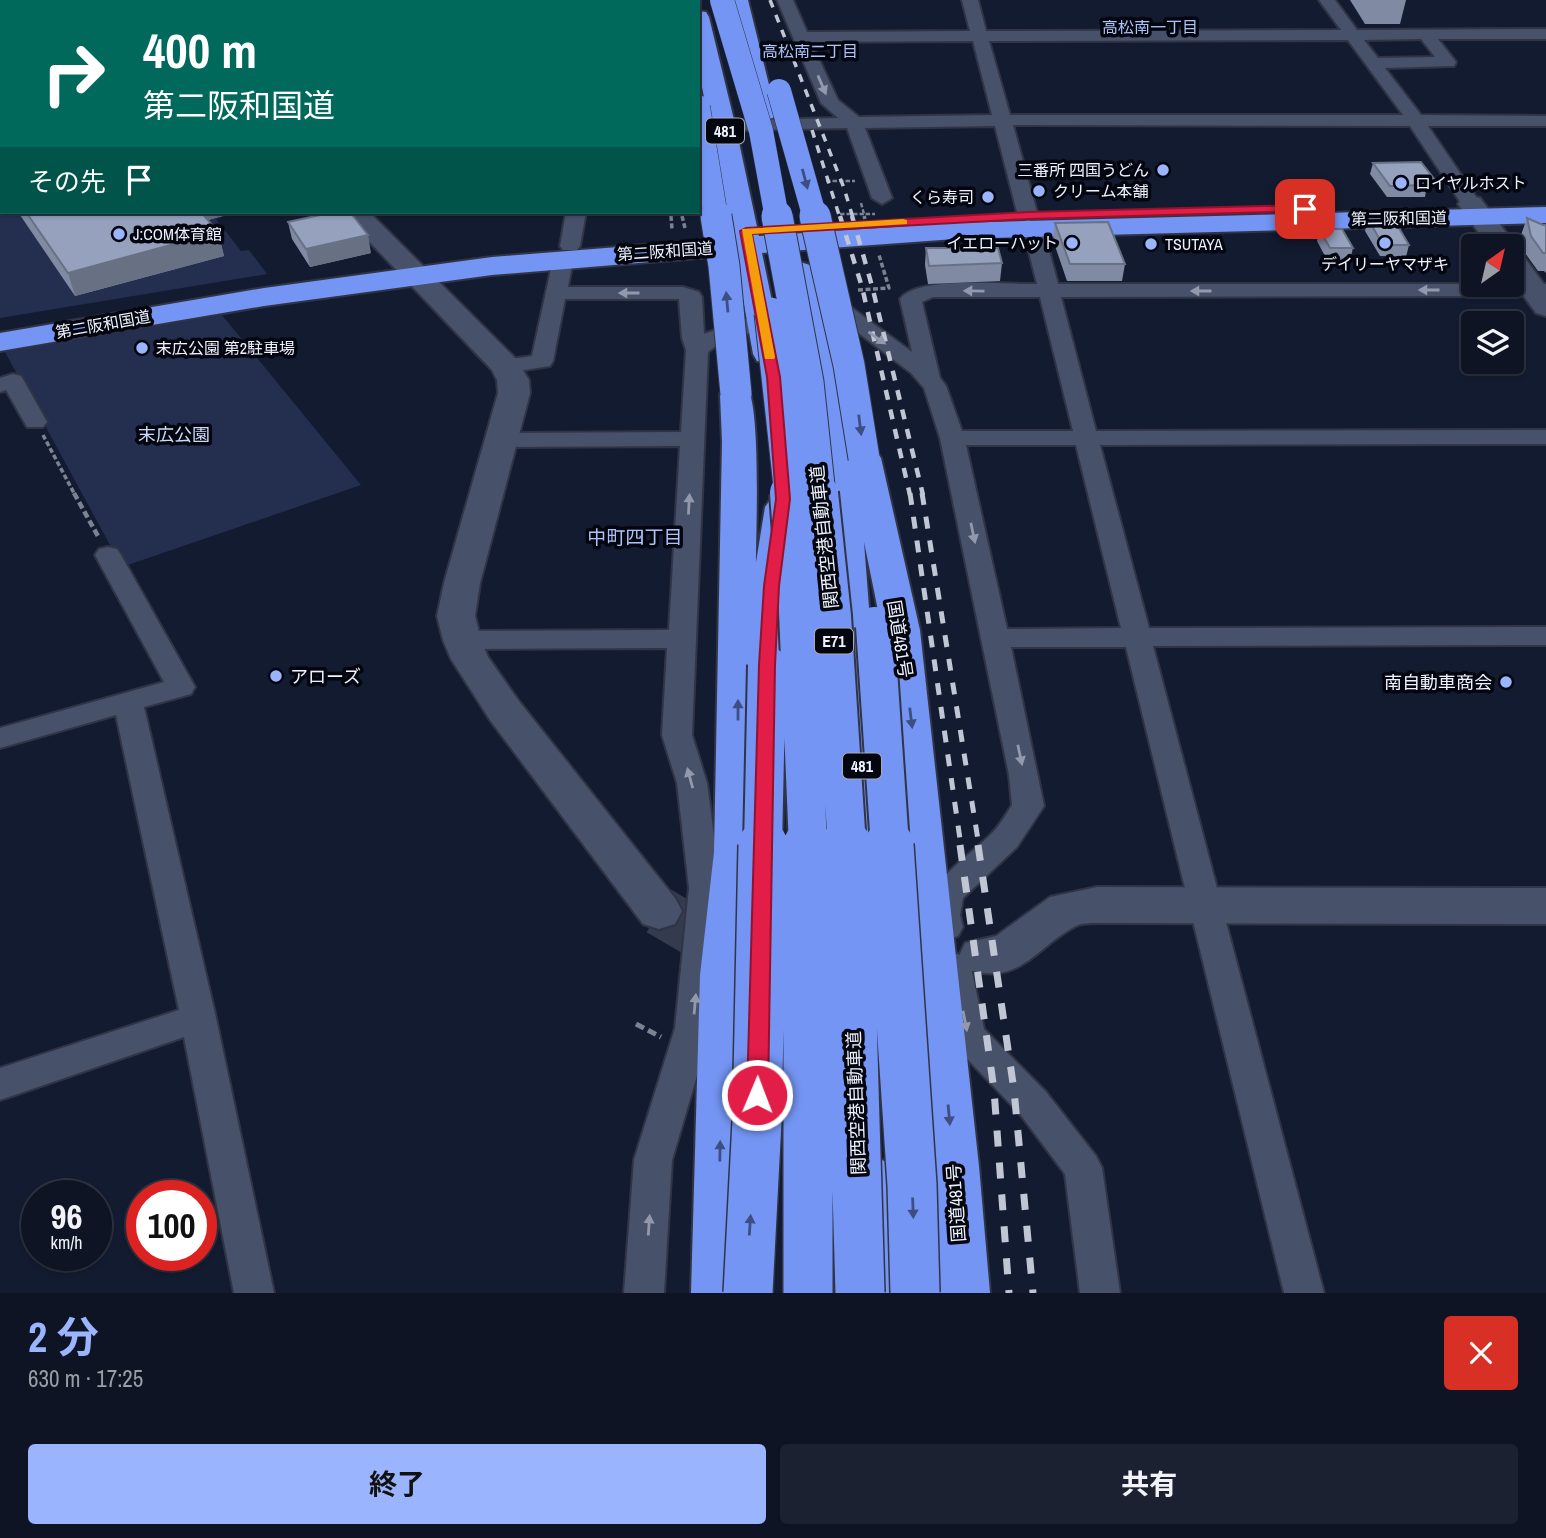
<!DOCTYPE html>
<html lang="ja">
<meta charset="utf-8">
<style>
body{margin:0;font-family:"Archivo Narrow","Noto Sans JP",sans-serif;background:#1c2131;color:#f1f3f6;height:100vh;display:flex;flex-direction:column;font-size:26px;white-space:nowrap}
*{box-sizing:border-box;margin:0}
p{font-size:23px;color:#9b9ea6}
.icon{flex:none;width:38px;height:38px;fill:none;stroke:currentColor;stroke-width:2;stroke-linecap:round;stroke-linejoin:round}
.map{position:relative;height:1293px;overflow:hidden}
.details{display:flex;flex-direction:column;background:#0e1424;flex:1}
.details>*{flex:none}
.hud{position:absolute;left:0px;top:0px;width:700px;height:214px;box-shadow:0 2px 5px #0004,0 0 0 2px #2e3341;background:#00695c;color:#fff;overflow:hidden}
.needle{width:46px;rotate:34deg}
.controls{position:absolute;left:1461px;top:234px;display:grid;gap:14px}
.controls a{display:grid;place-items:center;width:63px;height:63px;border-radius:7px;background:#0e1424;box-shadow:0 2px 5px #0004,0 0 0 2px #2e3341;font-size:35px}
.speed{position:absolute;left:21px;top:1180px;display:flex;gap:14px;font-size:35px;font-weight:700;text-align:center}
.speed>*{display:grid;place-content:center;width:91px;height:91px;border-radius:50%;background:#0e1424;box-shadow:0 2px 5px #0004,0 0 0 2px #2e3341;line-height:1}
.speed small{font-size:18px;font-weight:400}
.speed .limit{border:10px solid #d22;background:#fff;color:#111}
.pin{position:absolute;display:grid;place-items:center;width:60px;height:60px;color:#fff;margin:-30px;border-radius:14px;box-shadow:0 4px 10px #0006}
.me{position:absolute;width:77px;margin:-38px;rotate:1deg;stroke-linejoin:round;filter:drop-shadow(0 0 5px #0008)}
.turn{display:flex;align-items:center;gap:24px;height:147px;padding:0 28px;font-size:32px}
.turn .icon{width:91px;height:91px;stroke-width:2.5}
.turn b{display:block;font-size:49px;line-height:60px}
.then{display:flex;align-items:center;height:66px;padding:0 28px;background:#0003;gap:14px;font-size:26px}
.round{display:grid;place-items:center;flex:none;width:74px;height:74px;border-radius:7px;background:#1c2131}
.headline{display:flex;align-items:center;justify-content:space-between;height:119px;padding:0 28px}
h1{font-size:42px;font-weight:700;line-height:52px;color:#9ab5fd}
.button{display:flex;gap:14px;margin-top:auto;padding:14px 28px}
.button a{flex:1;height:80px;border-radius:7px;background:#9ab5fd;color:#111;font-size:28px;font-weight:700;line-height:80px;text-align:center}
.button a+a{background:#1c2131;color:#f1f3f6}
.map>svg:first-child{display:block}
</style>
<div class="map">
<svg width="1546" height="1293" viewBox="0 0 1546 1293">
<rect width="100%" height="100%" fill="#131b30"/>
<path fill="#242f50" d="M 0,0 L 135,2 L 2,2 L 2,212 L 237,212 L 216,219 L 241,251 L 249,250 L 267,274 L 0,318 Z
M 222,315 L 361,485 L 122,567 L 5,352 Z"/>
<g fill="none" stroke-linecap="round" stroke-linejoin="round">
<path stroke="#343b4f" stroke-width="49" stroke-dasharray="49 24" stroke-linecap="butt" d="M 659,911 L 705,938 L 735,946"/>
<defs>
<path id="street" d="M 379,0 L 395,0 L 378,2 Z
M 609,0 L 625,0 L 608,2 Z
M 651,0 L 667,0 L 668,2 L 652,2 Z
M 777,0 L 793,0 L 807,32 L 970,31 L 962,0 L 978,0 L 986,31 L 1341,30 L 1319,0 L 1335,0 L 1357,30 L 1546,29 L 1546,39 L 1438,39 L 1456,62 L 1454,66 L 1385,68 L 1421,115 L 1546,116 L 1546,126 L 1428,126 L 1481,204 L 1471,210 L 1464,208 L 1410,126 L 1013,125 L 1038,216 L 1028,222 L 1018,216 L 995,126 L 865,128 L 892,198 L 882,204 L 872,198 L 847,128 L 698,131 L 698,121 L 838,118 L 821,103 ZM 1421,39 L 1435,57 L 1378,58 L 1364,40 ZM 1348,40 L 1403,115 L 1010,115 L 989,41 ZM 973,41 L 992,115 L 859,117 L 838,100 L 811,42 Z
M 566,212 L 586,212 L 580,246 L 577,250 L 563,250 L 560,246 Z
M 1033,222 L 1040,224 L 1043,228 L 1058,284 L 1546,284 L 1546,296 L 1061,297 L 1096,431 L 1546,430 L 1546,444 L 1100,445 L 1149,628 L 1546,627 L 1546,645 L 1153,646 L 1324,1293 L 1284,1293 L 1126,647 L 1011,647 L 1044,806 L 1017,847 L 963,898 L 960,915 L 963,927 L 958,936 L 946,940 L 934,936 C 909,889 966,861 993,832 C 1001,824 1006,814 1012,805 L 1009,775 L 940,438 L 924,388 L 911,373 L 814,299 L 817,294 L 833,294 L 912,352 L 900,299 C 917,275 1008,285 1037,284 L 1023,228 L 1026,224 ZM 933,297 L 1040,297 L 1073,431 L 962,431 L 946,386 L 940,378 L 922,302 ZM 966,445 L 1076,445 L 1121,628 L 1007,629 Z
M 563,254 L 570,256 L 573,260 L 568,287 L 683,287 L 699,292 L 702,297 L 704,334 L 761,314 L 769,316 L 772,321 L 769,326 L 717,345 L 708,352 L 692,735 L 707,783 L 721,888 L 711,1028 L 672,1160 L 664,1293 L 624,1293 L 634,1160 L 675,1028 L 689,888 L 677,783 L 662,735 L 667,648 L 462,649 L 452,646 L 448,640 L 452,634 L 462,631 L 669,630 L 680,446 L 502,447 L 494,445 L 490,440 L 494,435 L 502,433 L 681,432 L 686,350 L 682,338 L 679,299 L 565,299 L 553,361 L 550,366 L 505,373 L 497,371 L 494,366 L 497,361 L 532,356 L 553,260 L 556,256 Z
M 13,374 L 21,376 L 24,381 L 47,422 L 43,427 L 27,427 L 6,390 L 0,392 L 0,378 Z
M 108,547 L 117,549 L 121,555 L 195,687 L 191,694 L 144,707 L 216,1018 L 274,1293 L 234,1293 L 184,1037 L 0,1100 L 0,1068 L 179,1010 L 116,715 L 0,748 L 0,728 L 164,682 L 95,555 L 99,549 Z
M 954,953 L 966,957 L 971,967 L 984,1029 L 1046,1092 L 1096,1156 L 1102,1168 L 1120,1293 L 1080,1293 L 1065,1174 L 1020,1114 L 955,1046 L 950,1036 L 937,967 L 942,957 Z"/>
<path id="secondary" d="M 134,0 L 156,0 L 157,2 L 136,2 Z
M 1471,196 L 1480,198 L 1517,247 L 1514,252 L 1522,254 L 1546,287 L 1546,316 L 1536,313 L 1512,280 L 1512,247 L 1489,247 L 1458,204 L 1462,198 Z
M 341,212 L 369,212 L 516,359 L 529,380 L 530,393 L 480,583 L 475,616 L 481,640 L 488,657 L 518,700 L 675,898 L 682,911 L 675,924 L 659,929 L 643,924 L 490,720 L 451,659 L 443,640 L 437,616 L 444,583 L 498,393 L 497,380 L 492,370 Z
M 1097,887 L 1546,888 L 1546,924 L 1097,923 C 1090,923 1082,923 1076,926 C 1034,948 1020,987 965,969 L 959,956 L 965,943 L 996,936 L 1050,897 Z"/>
<path id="highway" d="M 664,0 L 686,0 L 686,2 L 664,2 Z
M 726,0 L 748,0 L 776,113 L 773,118 L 764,120 L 755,118 L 752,113 Z
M 698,11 L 706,12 L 709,17 L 736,128 L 759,236 L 955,223 L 1546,207 L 1546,223 L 955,239 L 762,253 L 783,354 L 779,361 L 768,363 L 757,361 L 753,354 L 735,255 L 492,275 L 264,306 L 0,351 L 0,333 L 264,288 L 492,257 L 732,238 L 698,67 Z
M 800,262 L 810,265 L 814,271 L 847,404 L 853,451 L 864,448 L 876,451 L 881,458 L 920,630 L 979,1166 L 990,1293 L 934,1293 L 927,1166 L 891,717 L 882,630 L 864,542 L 890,881 L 884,893 L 868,898 L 852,893 L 846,881 L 833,584 L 815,404 L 786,271 L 790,265 Z
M 736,384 L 747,387 C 761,407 756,531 756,562 L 765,507 L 770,500 L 782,497 L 794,500 L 799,507 L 789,586 L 786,665 L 781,674 L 767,678 L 757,675 L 758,852 L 748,975 L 747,1293 L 691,1293 L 700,975 L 714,852 L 722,442 L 720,394 L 725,387 Z
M 879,1159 L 898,1166 L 905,1183 L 916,1293 L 860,1293 L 853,1183 L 860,1166 Z"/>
</defs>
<use href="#street" stroke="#313445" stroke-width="4"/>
<use href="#secondary" stroke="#313445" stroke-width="4"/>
<use href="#highway" stroke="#313445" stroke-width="4"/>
<path stroke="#7b8292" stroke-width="2.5" stroke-dasharray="4.5 2" stroke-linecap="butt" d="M 826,181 L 855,181
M 861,203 L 864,214 L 875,214
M 670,212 L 671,218
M 840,214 L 864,214 L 865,218
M 683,218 L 682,215 L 685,215"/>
<path stroke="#7b8292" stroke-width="3.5" stroke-dasharray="5 2.5" stroke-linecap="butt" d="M 671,216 L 672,229
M 682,216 L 685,228
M 864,216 L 865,219
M 858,290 L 889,288 L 879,255
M 43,435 L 75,495"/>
<path stroke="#7b8292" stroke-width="4.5" stroke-dasharray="7 3.5" stroke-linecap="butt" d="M 74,493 L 99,538"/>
<path stroke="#7b8292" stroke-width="5" stroke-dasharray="9 4.5" stroke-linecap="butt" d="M 636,1024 L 661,1037"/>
<use href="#street" fill="#47516a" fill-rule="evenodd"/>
<use href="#secondary" fill="#47516a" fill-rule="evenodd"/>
<use href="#highway" fill="#7495f4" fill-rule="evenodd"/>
<path stroke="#c0c6d4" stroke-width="3.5" stroke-dasharray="8 8" stroke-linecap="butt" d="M 770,0 L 844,188 L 853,218
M 812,130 L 840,218"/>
<path stroke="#c0c6d4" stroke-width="4.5" stroke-dasharray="10 10" stroke-linecap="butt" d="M 840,216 L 862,287 L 910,495
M 852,216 L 872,286 L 923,495"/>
<path stroke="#c0c6d4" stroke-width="5" stroke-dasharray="12 12" stroke-linecap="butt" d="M 910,493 L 961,846
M 922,493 L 979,846"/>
<path stroke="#c0c6d4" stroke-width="7" stroke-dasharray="16 16" stroke-linecap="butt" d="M 960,845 L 994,1090 L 1009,1293
M 978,845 L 1014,1090 L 1033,1293"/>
<defs>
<path id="highway-bridge-far3" d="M 722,0 L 761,131 L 777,218
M 779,91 L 815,218
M 698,107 L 716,218"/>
<path id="highway-bridge-far2" d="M 716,216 L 724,266 L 736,394
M 777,216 L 808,382 L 820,495
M 815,216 L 849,365 L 864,458
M 770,313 L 790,495"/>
<path id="highway-bridge-far1" d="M 789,493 L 798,612 L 808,846
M 819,493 L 832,616 L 847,846
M 875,626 L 890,846
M 763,846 L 767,665"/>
<path id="highway-bridge" d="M 808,845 L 808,1293
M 847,845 L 860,1293
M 889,845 L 912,1185 L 915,1293
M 748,1293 L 757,1121 L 763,845"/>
</defs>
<use href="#highway-bridge-far3" stroke="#313445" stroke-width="25" stroke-linecap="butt"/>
<use href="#highway-bridge-far2" stroke="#313445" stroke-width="33" stroke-linecap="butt"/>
<use href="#highway-bridge-far1" stroke="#313445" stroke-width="42" stroke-linecap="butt"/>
<use href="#highway-bridge" stroke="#313445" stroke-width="52" stroke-linecap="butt"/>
<use href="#highway-bridge-far3" stroke="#7495f4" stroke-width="24"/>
<use href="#highway-bridge-far2" stroke="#7495f4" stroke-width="31"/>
<use href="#highway-bridge-far1" stroke="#7495f4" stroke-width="38"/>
<use href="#highway-bridge" stroke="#7495f4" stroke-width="49"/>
</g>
<path fill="#808aa3" d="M 1350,0 L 1406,0 L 1400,24 L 1365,24 Z
M 0,162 L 2,162 L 2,189 L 0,186 Z
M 1373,163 L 1435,180 L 1431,191 L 1426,191 L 1425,197 L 1387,197 L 1370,174 Z
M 18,212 L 237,212 L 208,220 L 218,232 L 224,256 L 75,296 Z
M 1527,218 L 1543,225 L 1546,225 L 1546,273 L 1544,271 L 1538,271 L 1525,253 L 1521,235 Z
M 1368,219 L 1409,245 L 1406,257 L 1380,256 L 1365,231 Z
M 288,222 L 371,253 L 310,267 L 292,239 Z
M 1055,223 L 1125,264 L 1122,281 L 1067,281 L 1053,240 Z
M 1319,229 L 1353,248 L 1350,260 L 1327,260 L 1317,241 Z
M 926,248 L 1002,263 L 1000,281 L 928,284 L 925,265 Z"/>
<path fill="#687184" d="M 194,212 L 237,212 L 197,223 Z
M 218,232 L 224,256 L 75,296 L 68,273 Z
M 368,235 L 371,253 L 310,267 L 306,249 Z"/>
<path fill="#95a1bd" stroke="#687184" stroke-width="2" d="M 0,162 L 2,162 L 2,177 L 0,174 Z
M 1421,162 L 1435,180 L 1424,180 L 1428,185 L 1390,186 L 1373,163 Z
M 26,212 L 201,212 L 218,232 L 68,273 Z
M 334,212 L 350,212 L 368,235 L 306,249 L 288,222 Z
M 1393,218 L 1409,245 L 1383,245 L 1368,219 Z
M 1527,218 L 1543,225 L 1546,225 L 1546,253 L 1543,253 L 1531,236 Z
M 1108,222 L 1125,264 L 1070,264 L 1055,223 Z
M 1319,229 L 1342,229 L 1353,248 L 1330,248 Z
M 926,248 L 998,248 L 1002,263 L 929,266 Z"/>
<defs><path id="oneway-solid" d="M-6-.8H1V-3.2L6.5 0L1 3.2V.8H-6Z" transform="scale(1.75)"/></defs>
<g fill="#9299ad">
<use href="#oneway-solid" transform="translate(822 85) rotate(67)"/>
<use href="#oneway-solid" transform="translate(1429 290) rotate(180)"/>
<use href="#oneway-solid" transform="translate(974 291) rotate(-179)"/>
<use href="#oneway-solid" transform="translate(1201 291) rotate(180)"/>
<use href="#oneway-solid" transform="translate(629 293) rotate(180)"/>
<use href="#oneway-solid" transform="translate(877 338) rotate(35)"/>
<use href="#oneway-solid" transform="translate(689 504) rotate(-87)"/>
<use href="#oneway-solid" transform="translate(973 533) rotate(78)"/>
<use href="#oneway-solid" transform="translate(1020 755) rotate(78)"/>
<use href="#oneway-solid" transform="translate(690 778) rotate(-105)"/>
<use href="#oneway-solid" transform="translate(695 1004) rotate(-85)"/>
<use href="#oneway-solid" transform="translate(965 1021) rotate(79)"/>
<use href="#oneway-solid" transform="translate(649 1225) rotate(-86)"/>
</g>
<g fill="#3c4e82">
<use href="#oneway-solid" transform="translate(805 179) rotate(75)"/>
<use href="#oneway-solid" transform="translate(727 302) rotate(-95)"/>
<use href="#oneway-solid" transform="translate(860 425) rotate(83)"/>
<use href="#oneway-solid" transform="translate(738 710) rotate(-90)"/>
<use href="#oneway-solid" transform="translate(911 718) rotate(83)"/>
<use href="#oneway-solid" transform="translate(949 1115) rotate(85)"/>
<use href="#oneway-solid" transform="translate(720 1151) rotate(-89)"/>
<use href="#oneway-solid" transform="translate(913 1208) rotate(88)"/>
<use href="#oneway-solid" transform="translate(750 1225) rotate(-86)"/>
</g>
<path fill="#e11d48" stroke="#92132f" stroke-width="2" d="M 1305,205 L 1311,209 L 1309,211 L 1028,219 L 752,234 L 780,377 L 790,499 L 779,586 L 775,665 L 768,1095 L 765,1101 L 757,1104 L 750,1101 L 747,1095 L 759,665 L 764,586 L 776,499 L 767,377 L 740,231 L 746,228 L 1028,212 Z"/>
<path fill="#f59e0b" d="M 903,219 L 907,220 L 907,224 L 752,234 L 775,357 L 774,359 L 765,359 L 742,229 Z"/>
<g fill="#9ab5fd" stroke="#04060f" stroke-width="2.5">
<circle cx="1163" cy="170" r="7"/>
<circle cx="1401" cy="183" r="7"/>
<circle cx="1039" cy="191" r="7"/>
<circle cx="988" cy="197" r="7"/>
<circle cx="119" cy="234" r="7"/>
<circle cx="1072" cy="243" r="7"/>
<circle cx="1385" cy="243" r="7"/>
<circle cx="1151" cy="244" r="7"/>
<circle cx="142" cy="348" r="7"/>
<circle cx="276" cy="676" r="7"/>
<circle cx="1506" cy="682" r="7"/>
</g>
<g text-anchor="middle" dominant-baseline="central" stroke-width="7" stroke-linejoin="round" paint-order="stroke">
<g font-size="16" fill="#adc2f8" stroke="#04060f">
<text x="1150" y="27">高松南一丁目</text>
<text x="810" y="51">高松南二丁目</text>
</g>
<g fill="#04060f" stroke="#a7abb6" stroke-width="2">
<rect x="706" y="118.5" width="38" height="25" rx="5"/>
<rect x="815" y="628.5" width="38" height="25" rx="5"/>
<rect x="843" y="753.5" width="38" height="25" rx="5"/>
</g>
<g font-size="16" font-weight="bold" fill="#edf2fe">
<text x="725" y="131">481</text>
<text x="834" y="641">E71</text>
<text x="862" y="766">481</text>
</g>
<g font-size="16" fill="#edf2fe" stroke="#04060f" text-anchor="start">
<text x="1149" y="170" text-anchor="end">三番所 四国うどん</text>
<text x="1415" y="183">ロイヤルホスト</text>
<text x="1053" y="191">クリーム本舗</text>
<text x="974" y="197" text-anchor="end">くら寿司</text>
<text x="133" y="234">J:COM体育館</text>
<text x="1058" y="243" text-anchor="end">イエローハット</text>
<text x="1165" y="244">TSUTAYA</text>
<text x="1385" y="264" text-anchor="middle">デイリーヤマザキ</text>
<text x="156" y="348">末広公園 第2駐車場</text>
</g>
<g font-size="16" fill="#edf2fe" stroke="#04060f">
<text transform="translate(1399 218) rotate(-1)">第二阪和国道</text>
<text transform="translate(665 251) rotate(-4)">第二阪和国道</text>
<text transform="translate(103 324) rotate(-10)">第二阪和国道</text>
</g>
<g font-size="18" fill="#cddafa" stroke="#04060f">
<text x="174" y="434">末広公園</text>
</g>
<g font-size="18" fill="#edf2fe" stroke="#04060f">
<text transform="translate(824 537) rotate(-96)">関西空港自動車道</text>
<text transform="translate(900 639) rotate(81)">国道481号</text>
<text transform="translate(856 1103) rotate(-92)">関西空港自動車道</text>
<text transform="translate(956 1203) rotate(-94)">国道481号</text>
</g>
<g font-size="18" fill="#edf2fe" stroke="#04060f" text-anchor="start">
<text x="290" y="676">アローズ</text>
<text x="1492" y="682" text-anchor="end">南自動車商会</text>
</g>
<g font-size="19" fill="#adc2f8" stroke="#04060f">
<text x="635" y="537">中町四丁目</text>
</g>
</g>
</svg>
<div class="controls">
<a><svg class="needle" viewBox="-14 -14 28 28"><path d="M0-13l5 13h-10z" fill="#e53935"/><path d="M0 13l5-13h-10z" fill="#9b9ea6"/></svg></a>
<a><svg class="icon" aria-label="layers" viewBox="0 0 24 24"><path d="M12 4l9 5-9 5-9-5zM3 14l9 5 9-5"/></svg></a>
</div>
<div class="speed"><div>96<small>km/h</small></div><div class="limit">100</div></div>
<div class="pin" style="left:1305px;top:209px;background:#d93025"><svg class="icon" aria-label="arrive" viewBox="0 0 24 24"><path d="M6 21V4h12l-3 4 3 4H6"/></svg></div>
<svg class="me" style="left:757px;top:1095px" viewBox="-20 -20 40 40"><circle r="17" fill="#e11d48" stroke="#fff" stroke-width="3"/><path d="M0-11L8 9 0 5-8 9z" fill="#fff"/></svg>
<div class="hud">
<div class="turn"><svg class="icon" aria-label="right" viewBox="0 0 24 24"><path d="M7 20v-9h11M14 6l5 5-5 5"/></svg><div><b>400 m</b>第二阪和国道</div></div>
<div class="then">その先<svg class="icon" aria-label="arrive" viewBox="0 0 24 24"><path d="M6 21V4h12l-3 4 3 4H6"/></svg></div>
</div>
</div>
<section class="details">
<div class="headline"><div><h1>2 分</h1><p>630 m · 17:25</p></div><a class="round" style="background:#d93025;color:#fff"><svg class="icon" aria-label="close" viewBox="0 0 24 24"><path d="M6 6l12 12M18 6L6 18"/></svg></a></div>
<div class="button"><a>終了</a><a>共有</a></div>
</section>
